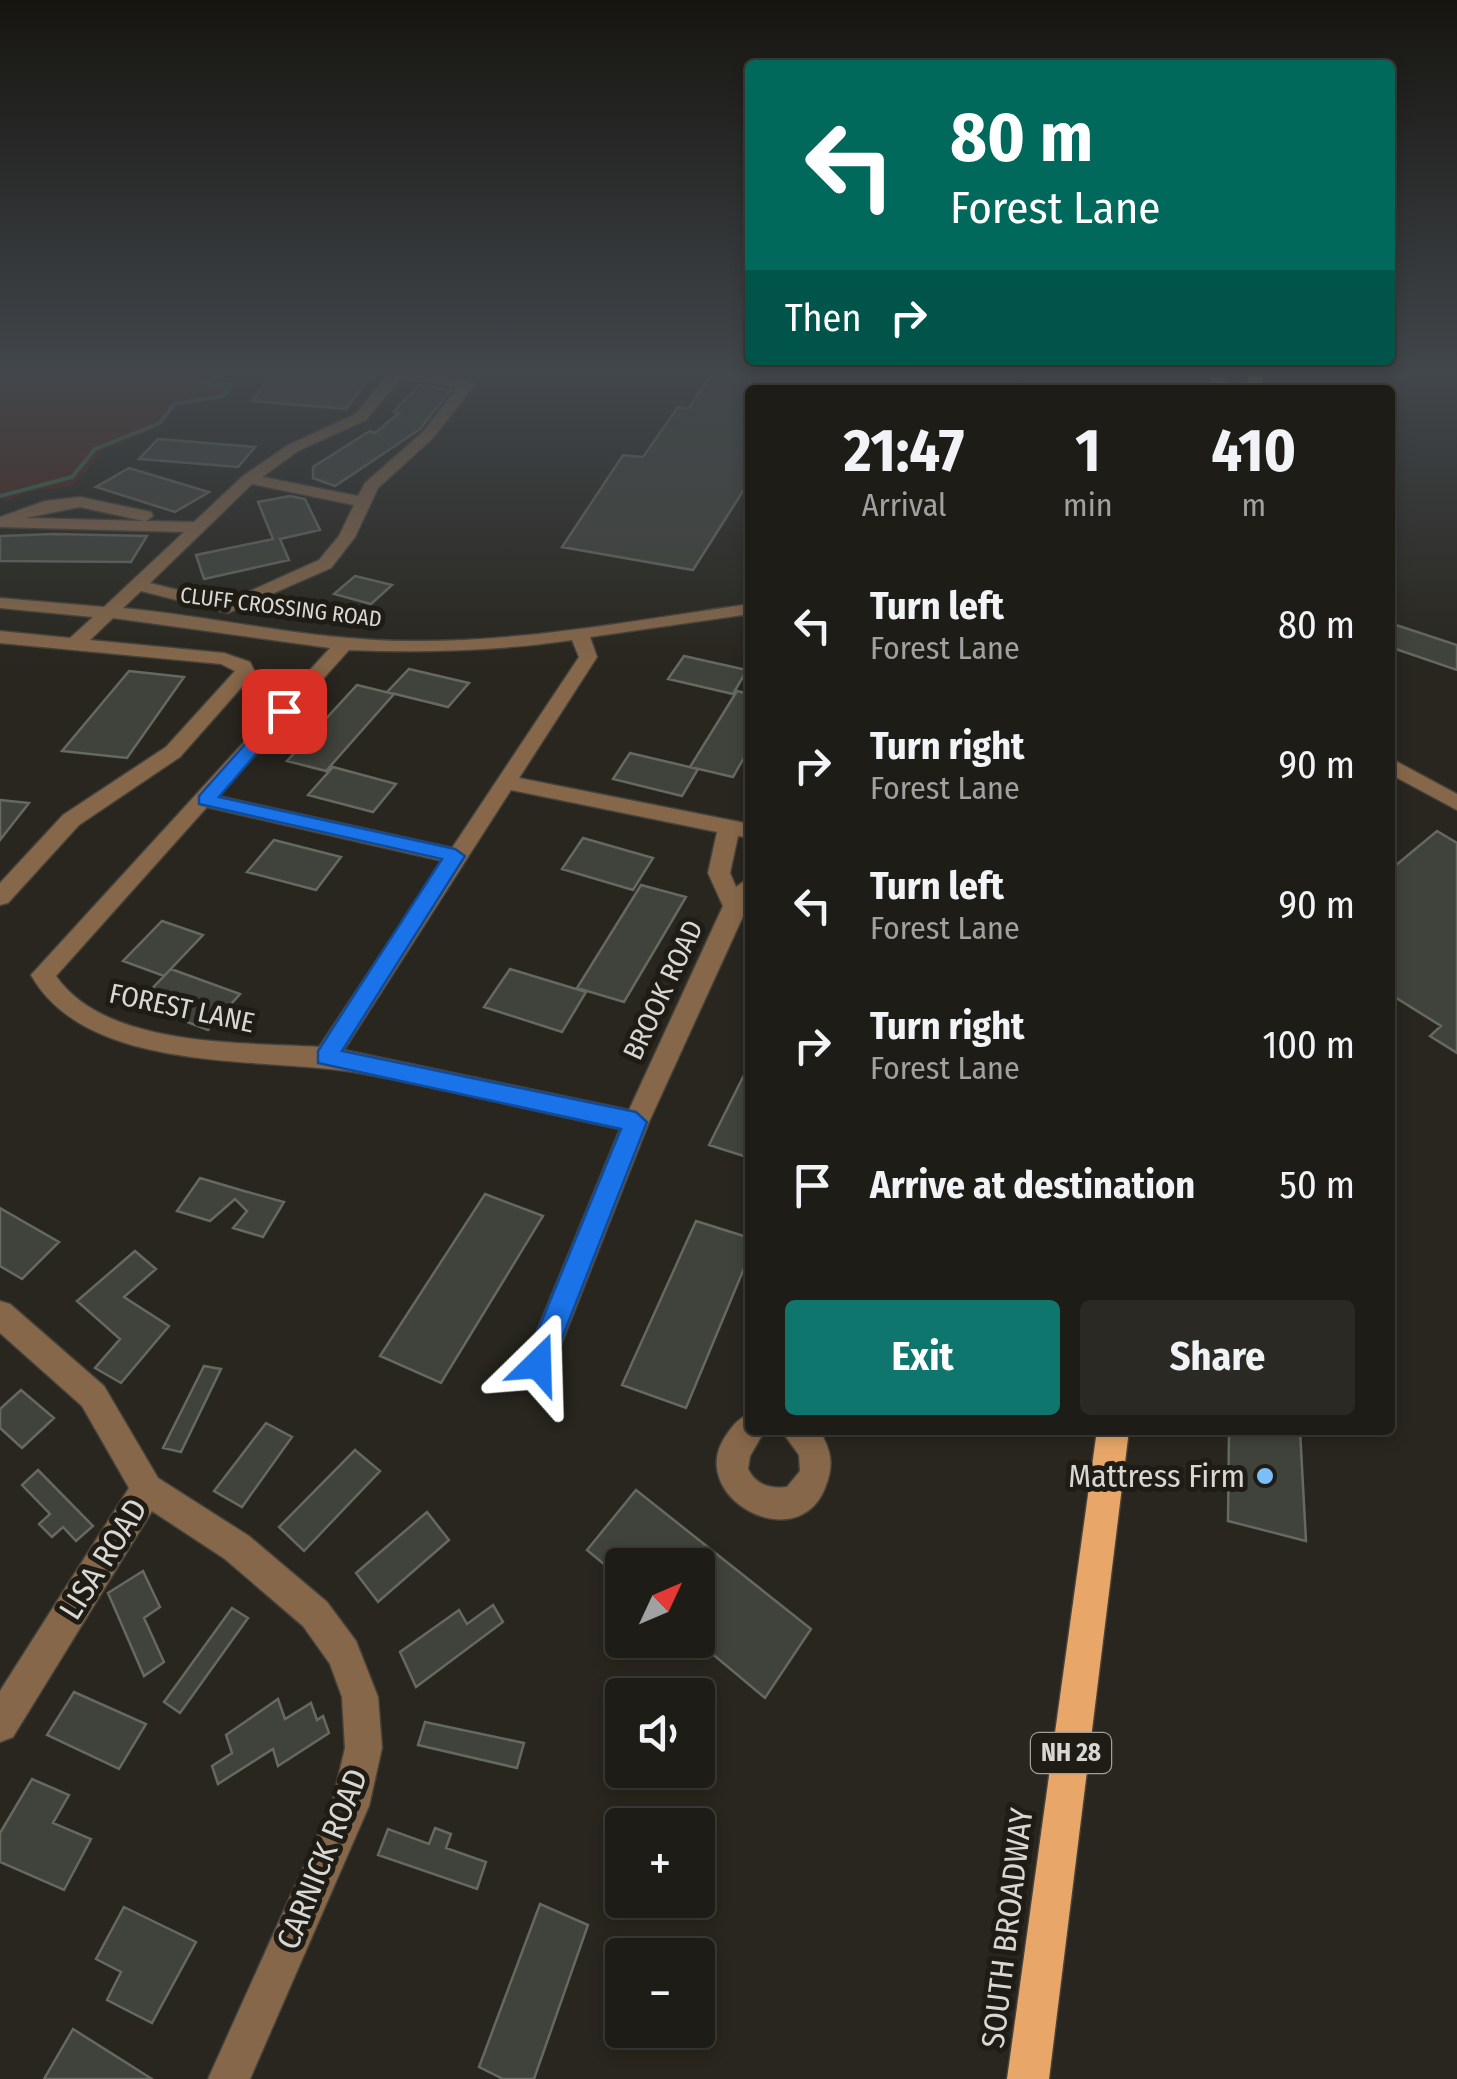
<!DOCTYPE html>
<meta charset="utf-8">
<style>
body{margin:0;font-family:"Fira Sans Condensed",sans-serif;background:#2b2923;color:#f1f3f6;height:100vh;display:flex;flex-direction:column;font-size:38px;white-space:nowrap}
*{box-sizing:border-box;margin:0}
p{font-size:32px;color:#a1a1a1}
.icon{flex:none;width:55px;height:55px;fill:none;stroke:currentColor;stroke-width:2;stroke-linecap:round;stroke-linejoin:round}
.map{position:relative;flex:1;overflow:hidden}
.drawer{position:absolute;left:745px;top:385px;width:650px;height:1050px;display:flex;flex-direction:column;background:#1e1c16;border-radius:10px;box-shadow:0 5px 15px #0003,0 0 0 2px #3c3a35}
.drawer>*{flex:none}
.hud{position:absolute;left:745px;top:60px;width:650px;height:305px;border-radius:10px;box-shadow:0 5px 15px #0003,0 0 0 2px #3c3a35;background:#00695c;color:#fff;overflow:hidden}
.needle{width:65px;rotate:46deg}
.controls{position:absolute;left:605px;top:1548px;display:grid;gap:20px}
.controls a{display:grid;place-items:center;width:110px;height:110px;border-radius:10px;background:#1e1c16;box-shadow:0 5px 15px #0003,0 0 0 2px #3c3a35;font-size:50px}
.pin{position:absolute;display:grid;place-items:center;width:85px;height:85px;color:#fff;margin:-42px;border-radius:20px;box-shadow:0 5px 15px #0006}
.me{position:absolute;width:110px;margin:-55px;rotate:22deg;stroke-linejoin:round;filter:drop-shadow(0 0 8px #0008)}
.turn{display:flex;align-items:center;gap:35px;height:210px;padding:0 40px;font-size:45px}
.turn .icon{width:130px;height:130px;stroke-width:2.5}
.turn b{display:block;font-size:70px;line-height:85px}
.then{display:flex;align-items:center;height:95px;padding:0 40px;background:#0003;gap:20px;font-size:38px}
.eta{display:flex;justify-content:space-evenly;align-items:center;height:170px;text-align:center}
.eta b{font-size:60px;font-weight:700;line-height:70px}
.button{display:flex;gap:20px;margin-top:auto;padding:20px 40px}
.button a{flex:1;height:115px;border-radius:10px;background:#0f766e;color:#fff;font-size:40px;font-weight:700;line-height:115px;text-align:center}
.button a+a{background:#2b2923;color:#f1f3f6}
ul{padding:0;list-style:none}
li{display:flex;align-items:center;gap:30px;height:140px;padding:0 40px}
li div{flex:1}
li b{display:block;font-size:38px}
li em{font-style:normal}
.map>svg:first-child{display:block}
</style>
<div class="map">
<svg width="1457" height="2079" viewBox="0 0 1457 2079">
<rect width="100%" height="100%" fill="#28261e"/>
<path fill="#4b231a" d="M 0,374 L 238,374 L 208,383 L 240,388 L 217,399 L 185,401 L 150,431 L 102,450 L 73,486 L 27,492 L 6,501 L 0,499 Z"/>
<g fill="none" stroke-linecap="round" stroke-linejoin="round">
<path stroke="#3a694c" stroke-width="4" d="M 0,496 L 72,477 L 95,449 L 160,423 L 174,404 L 223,396 L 231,385 L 202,383 L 224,374"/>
</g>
<path fill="#40433b" stroke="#656960" stroke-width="2.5" d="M 272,374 L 333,374 L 369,377 L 346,409 L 252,401 Z
M 712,374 L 750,374 L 750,480 L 693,570 L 562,547 L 623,455 L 643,457 L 678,407 L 688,409 Z
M 419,385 L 451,390 L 420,429 L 335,486 L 313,478 L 313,467 L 370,431 L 375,433 L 399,413 L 394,412 Z
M 158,439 L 255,447 L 238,467 L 139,459 Z
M 129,468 L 209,492 L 175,512 L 96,487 Z
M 290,496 L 305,499 L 320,530 L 280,539 L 289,560 L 204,579 L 196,555 L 273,539 L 258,502 Z
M 54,534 L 147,536 L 131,562 L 0,561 L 0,536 Z
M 355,576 L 392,585 L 371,604 L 334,594 Z
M 1390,623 L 1457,645 L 1457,670 L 1390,647 Z
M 684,656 L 747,670 L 733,694 L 668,679 Z
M 409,669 L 469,683 L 448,707 L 387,692 Z
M 129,671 L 184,677 L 127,758 L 62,751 Z
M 357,685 L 394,694 L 326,771 L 287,761 Z
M 737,691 L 750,694 L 750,747 L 733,777 L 690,767 Z
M 630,753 L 698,769 L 682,796 L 613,779 Z
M 333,767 L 396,784 L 373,812 L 308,795 Z
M 0,800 L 29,803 L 0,840 Z
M 1437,831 L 1457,843 L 1457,1053 L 1430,1036 L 1441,1026 L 1390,994 L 1390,870 Z
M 583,838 L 653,858 L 633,890 L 562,869 Z
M 274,840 L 341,857 L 316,890 L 247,872 Z
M 641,885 L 686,897 L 624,1002 L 577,988 Z
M 162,921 L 203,935 L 164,976 L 123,961 Z
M 171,969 L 240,994 L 208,1030 L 138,1003 Z
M 510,969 L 586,992 L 562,1032 L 484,1007 Z
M 750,1063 L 750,1158 L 709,1145 Z
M 200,1178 L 244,1191 L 284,1202 L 263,1237 L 233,1228 L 247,1211 L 235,1199 L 210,1221 L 177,1211 Z
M 485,1194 L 543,1216 L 441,1383 L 380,1356 Z
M 0,1208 L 59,1242 L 22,1279 L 0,1266 Z
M 696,1221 L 750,1238 L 750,1254 L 686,1408 L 622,1385 Z
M 135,1251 L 156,1269 L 124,1297 L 169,1326 L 121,1383 L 95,1368 L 120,1339 L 77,1301 Z
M 204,1366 L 221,1369 L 181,1452 L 163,1448 Z
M 21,1390 L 54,1418 L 22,1448 L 0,1428 L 0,1409 Z
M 266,1423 L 292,1437 L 242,1507 L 214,1491 Z
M 1229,1430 L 1300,1430 L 1306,1541 L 1228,1521 Z
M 355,1450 L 380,1471 L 304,1551 L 279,1527 Z
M 38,1470 L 93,1526 L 76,1541 L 63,1527 L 52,1537 L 39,1524 L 50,1514 L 22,1485 Z
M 636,1490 L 811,1629 L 765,1698 L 698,1642 L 698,1565 L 622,1565 L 622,1579 L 587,1550 Z
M 427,1512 L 449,1540 L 378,1602 L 356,1573 Z
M 143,1571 L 160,1607 L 144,1618 L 164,1662 L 144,1676 L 108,1593 Z
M 493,1605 L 503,1622 L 416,1687 L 400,1652 L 459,1610 L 467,1624 Z
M 232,1608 L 248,1618 L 180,1713 L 164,1702 Z
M 74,1692 L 146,1724 L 119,1769 L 47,1735 Z
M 278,1699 L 285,1719 L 311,1703 L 317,1720 L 323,1716 L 329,1733 L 278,1766 L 273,1749 L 218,1784 L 212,1766 L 232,1753 L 226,1735 Z
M 425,1722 L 524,1743 L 517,1768 L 418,1745 Z
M 32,1779 L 69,1795 L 53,1823 L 91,1839 L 64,1890 L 0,1862 L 0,1833 Z
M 435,1828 L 451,1834 L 446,1848 L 486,1862 L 477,1889 L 378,1855 L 388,1829 L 429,1844 Z
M 540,1904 L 588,1925 L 534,2079 L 503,2079 L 479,2067 Z
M 124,1907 L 196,1942 L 152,2023 L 107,2000 L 121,1972 L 96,1959 Z
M 73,2029 L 152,2079 L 44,2079 Z"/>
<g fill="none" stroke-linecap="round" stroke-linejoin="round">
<defs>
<path id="minor" d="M 388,374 L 429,374 L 475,384 L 433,438 L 378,488 L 355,537 L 331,568 L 228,613 L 141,591 L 123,608 C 219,617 314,641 410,641 C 524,642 637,620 750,604 L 750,614 L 590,637 L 597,657 L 519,778 L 750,824 L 750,838 L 738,836 L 730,873 L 736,887 L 750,877 L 750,901 L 649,1122 L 549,1375 L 538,1379 L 527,1375 L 523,1365 L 620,1129 C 533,1111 447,1089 360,1073 C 264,1056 88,1076 31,975 L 330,648 L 113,618 L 90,640 L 224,653 L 250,662 L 255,672 L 180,757 L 79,825 L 8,903 L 0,905 L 0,883 L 63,815 L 166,747 L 235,671 L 221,664 L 0,643 L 0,631 L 70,638 L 93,617 L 0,608 L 0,598 L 104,607 L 184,532 L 0,527 L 0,517 L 45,501 L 80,497 L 151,512 L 153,516 L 146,521 L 194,522 L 243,476 L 288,445 L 356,414 ZM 400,379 L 458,387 L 423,432 L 365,483 L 358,496 L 262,477 L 298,451 L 366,420 ZM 252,484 L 354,505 L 339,536 L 319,560 L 226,602 L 150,583 ZM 80,507 L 144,521 L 25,518 ZM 572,640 L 579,657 L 452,848 L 218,796 L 349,650 C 424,653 498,651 572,640 ZM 511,790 L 717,832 L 708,873 L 723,906 L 629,1110 L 344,1050 ZM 207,807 L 443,861 L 319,1047 C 243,1042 106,1048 56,976 Z
M 1390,758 L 1457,794 L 1457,810 L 1390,774 Z
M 0,1301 L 10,1304 L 104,1386 L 158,1478 L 249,1536 L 327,1602 L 356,1641 L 378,1697 L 382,1748 L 369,1806 L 250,2079 L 208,2079 L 332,1804 L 345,1748 L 342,1697 L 330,1664 L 303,1626 L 225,1559 L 152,1511 L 13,1737 L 0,1742 L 0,1691 L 129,1488 L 82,1406 L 0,1333 Z
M 750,1414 L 750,1430 L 765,1430 L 750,1456 L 748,1469 C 756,1485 770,1489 787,1487 L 800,1471 L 799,1455 L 781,1430 L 819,1430 C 832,1451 834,1466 825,1488 C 797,1559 682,1496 727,1434 C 734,1424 739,1418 750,1414 Z"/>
<path id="major" d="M 1211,374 L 1225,374 L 1224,390 L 1210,390 Z
M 1249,374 L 1263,374 L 1261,390 L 1247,390 Z
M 1097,1430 L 1129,1430 L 1049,2079 L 1007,2079 Z"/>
</defs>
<use href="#minor" stroke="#44423b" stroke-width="3"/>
<use href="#major" stroke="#44423b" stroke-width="3"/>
<use href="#minor" fill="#86674a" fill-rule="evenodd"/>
<use href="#major" fill="#e8a768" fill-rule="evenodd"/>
</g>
<linearGradient id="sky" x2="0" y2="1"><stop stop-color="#161510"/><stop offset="0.56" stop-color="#42474c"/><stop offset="1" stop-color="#42474c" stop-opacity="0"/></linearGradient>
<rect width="1457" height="665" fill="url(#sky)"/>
<path fill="#1a73e8" stroke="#114b97" stroke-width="2.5" d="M 278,707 L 293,711 L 219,797 L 455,849 L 465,856 L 342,1051 L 636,1112 L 647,1122 L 548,1374 L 538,1377 L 528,1374 L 524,1364 L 621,1129 L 318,1063 L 318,1051 L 442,859 L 199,804 L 199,796 Z"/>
<circle fill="#7cbef9" stroke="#1f1c15" stroke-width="4" cx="1265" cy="1476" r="10"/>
<g text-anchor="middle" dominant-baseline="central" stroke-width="10" stroke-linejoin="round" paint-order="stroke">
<g font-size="22" fill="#d8d7d2" stroke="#1f1c15">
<text transform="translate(281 607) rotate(7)">CLUFF CROSSING ROAD</text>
</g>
<rect fill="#1f1c15" stroke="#a09f99" stroke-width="2.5" x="1031" y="1733" width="80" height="40" rx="8"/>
<g font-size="25" font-weight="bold" fill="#d8d7d2">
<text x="1071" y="1753">NH 28</text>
</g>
<g font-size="28" fill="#d8d7d2" stroke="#1f1c15">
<text transform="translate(663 990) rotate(-65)">BROOK ROAD</text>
<text transform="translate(182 1008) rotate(12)">FOREST LANE</text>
</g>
<g font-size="32" fill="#d8d7d2" stroke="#1f1c15" text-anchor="end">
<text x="1245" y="1476">Mattress Firm</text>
</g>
<g font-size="32" fill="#d8d7d2" stroke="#1f1c15">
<text transform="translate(103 1559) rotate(-58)">LISA ROAD</text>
<text transform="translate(322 1859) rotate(-68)">CARNICK ROAD</text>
<text transform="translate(1007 1928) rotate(-83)">SOUTH BROADWAY</text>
</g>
</g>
</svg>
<div class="controls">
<a><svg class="needle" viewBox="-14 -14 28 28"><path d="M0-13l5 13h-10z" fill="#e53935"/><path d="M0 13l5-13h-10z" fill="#a1a1a1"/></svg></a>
<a><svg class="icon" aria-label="sound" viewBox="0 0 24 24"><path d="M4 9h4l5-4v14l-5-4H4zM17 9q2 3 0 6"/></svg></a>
<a>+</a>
<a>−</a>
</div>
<div class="pin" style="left:284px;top:711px;background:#d93025"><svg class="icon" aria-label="arrive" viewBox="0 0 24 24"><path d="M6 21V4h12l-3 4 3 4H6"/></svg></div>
<svg class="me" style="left:538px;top:1364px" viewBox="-20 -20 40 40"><path d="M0-17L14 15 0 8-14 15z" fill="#1a73e8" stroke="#fff" stroke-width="4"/></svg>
<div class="hud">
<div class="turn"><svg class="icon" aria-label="left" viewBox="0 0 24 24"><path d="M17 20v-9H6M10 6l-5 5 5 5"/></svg><div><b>80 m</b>Forest Lane</div></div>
<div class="then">Then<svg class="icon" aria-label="right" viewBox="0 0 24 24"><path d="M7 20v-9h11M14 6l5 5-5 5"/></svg></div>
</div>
<section class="drawer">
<div class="eta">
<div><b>21:47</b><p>Arrival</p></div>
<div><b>1</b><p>min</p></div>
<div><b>410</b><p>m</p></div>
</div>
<ul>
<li><svg class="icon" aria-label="left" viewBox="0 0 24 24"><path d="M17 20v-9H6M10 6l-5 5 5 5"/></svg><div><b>Turn left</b><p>Forest Lane</p></div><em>80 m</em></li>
<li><svg class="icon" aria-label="right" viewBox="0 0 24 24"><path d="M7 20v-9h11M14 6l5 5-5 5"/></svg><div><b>Turn right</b><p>Forest Lane</p></div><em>90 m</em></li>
<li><svg class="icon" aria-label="left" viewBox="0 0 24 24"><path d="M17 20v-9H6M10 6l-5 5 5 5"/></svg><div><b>Turn left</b><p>Forest Lane</p></div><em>90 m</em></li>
<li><svg class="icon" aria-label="right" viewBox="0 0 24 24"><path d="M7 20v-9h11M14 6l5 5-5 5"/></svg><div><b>Turn right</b><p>Forest Lane</p></div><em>100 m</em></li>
<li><svg class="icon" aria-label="arrive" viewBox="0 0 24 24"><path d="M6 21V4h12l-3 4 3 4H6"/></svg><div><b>Arrive at destination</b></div><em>50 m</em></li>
</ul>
<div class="button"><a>Exit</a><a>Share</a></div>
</section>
</div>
